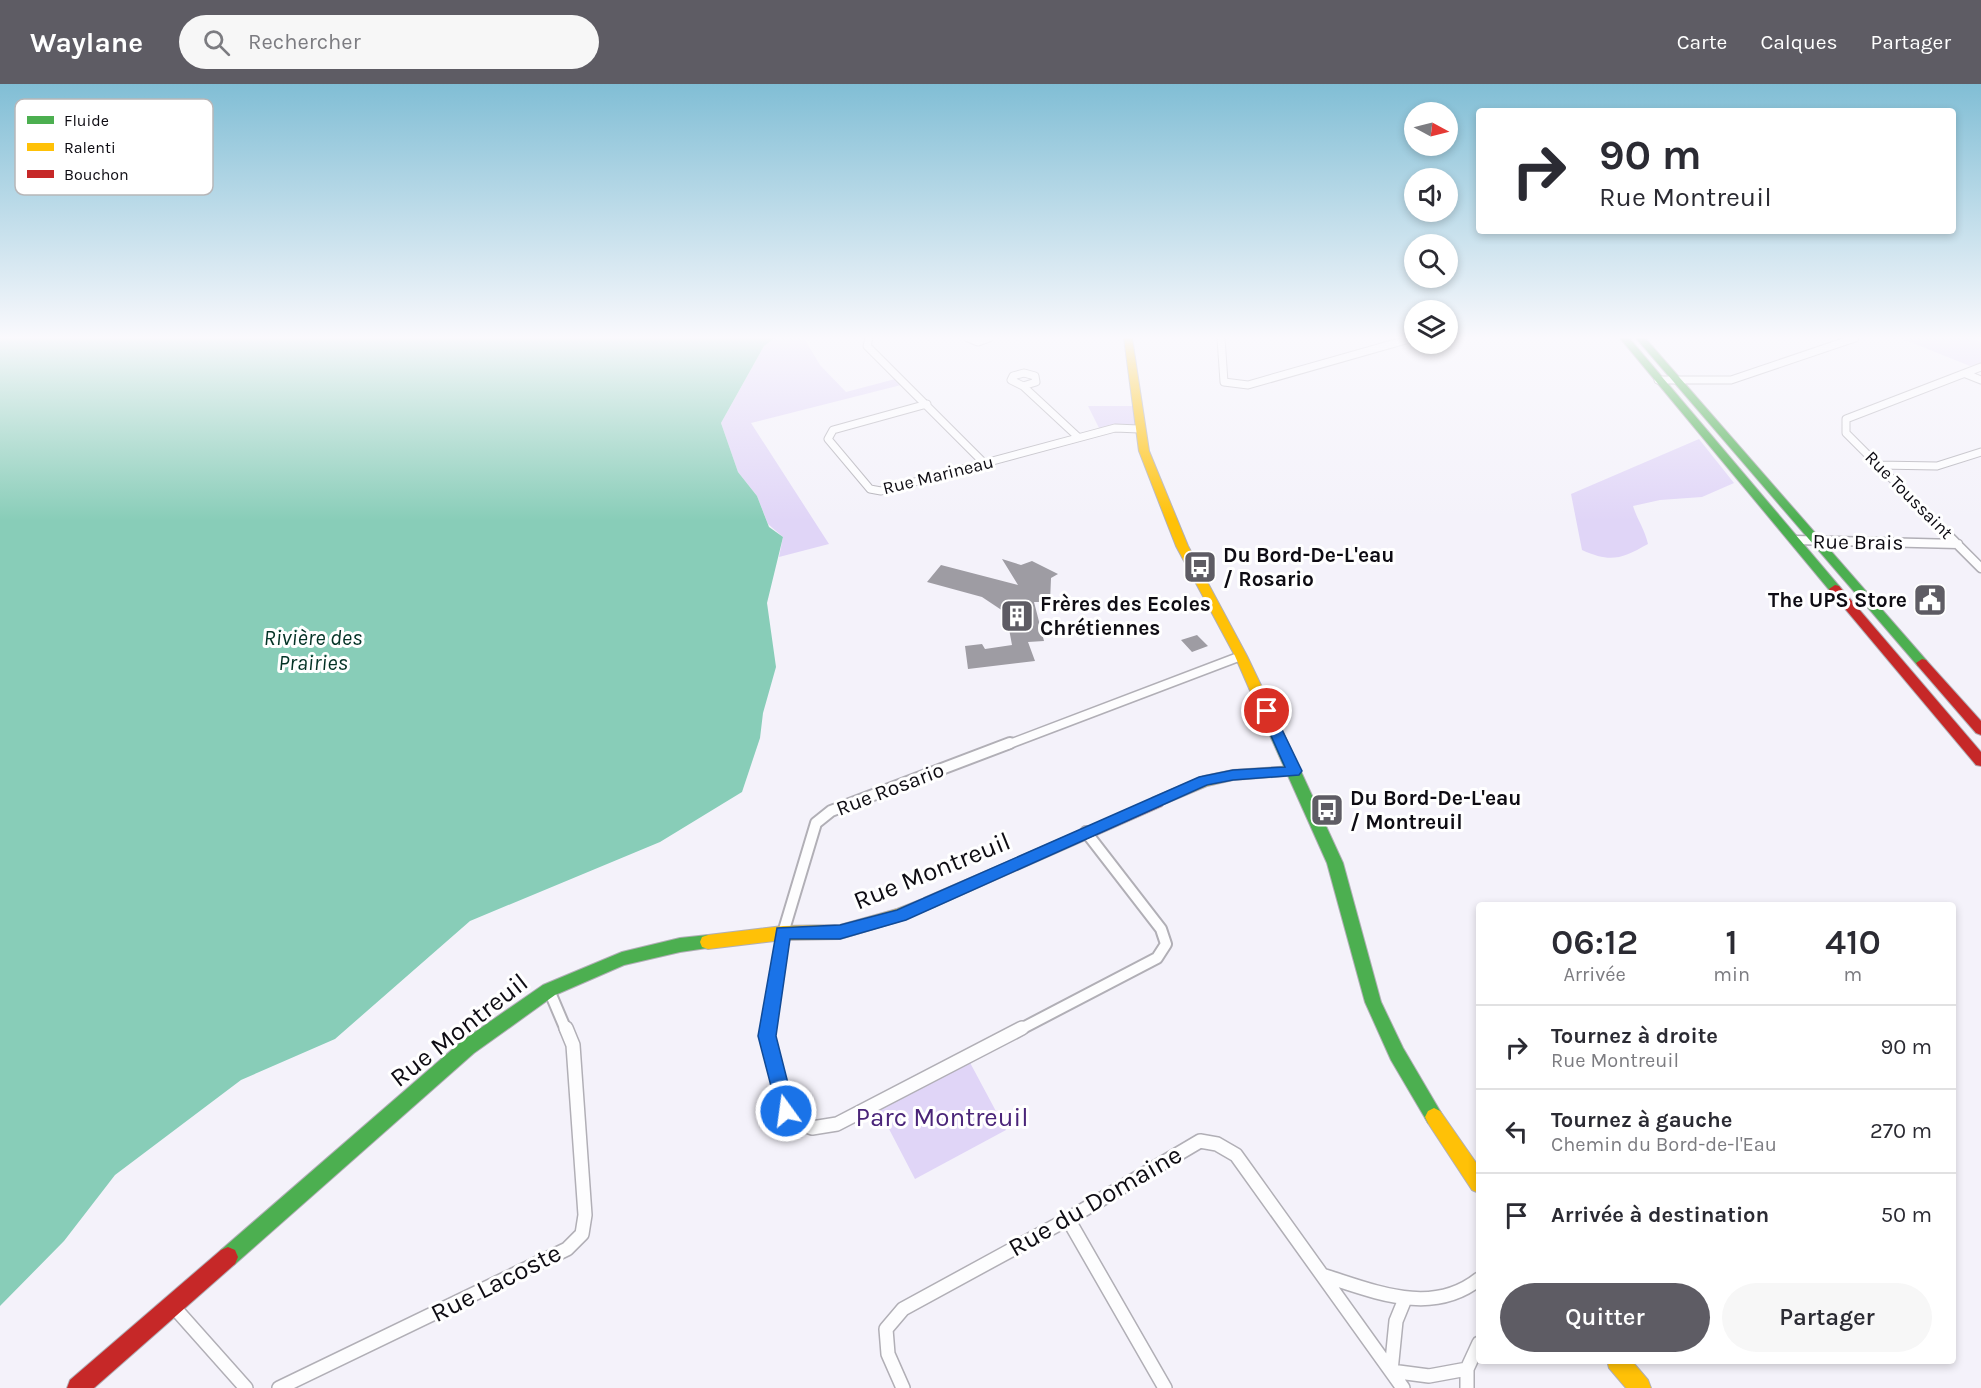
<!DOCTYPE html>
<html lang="fr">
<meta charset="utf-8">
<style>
body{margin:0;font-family:Karla,sans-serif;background:#f7f7f7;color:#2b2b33;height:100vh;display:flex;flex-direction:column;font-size:22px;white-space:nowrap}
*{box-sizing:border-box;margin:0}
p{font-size:20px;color:#7c7c81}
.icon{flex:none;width:33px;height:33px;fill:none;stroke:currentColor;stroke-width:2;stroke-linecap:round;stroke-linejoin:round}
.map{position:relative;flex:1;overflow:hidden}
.sheet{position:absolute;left:1476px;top:818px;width:480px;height:462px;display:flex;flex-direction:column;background:#fff;border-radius:6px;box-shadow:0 3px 9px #0003}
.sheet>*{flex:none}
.top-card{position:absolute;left:1476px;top:24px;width:480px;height:126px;border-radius:6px;box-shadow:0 3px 9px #0003;background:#fff;color:#2b2b33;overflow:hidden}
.needle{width:39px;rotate:97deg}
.controls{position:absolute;left:1404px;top:18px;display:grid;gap:12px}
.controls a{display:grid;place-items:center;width:54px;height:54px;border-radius:50%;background:#fff;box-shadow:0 3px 9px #0003;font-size:30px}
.pin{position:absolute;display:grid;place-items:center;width:51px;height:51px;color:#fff;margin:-26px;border:3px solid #fff;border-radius:50%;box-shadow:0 2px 6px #0007}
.me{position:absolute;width:66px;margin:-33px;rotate:346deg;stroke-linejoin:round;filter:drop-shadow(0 0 4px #0008)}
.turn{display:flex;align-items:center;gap:21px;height:126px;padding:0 24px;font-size:27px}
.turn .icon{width:78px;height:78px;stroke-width:2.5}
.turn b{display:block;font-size:42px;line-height:51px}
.eta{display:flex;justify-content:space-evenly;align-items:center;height:102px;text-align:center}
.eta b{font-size:36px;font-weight:600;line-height:42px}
.cta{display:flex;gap:12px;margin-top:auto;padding:12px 24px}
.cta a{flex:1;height:69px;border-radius:36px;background:#5e5c64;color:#fff;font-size:24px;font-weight:600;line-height:69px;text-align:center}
.cta a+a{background:#f7f7f7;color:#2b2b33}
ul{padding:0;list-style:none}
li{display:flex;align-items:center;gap:18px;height:84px;padding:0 24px;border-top:2px solid #e1e1e2}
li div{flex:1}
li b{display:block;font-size:22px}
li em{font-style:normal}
header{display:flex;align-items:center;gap:36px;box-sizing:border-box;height:84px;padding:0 30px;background:#5e5c64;color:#fff}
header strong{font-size:28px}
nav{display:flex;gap:33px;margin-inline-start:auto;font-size:21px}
.search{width:420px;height:54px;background:#f7f7f7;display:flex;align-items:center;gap:15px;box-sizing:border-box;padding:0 21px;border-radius:33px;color:#7c7c81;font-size:22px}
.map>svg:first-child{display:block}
</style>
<header>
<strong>Waylane</strong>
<div class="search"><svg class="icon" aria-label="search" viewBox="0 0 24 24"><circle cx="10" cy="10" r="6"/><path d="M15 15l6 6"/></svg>Rechercher</div>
<nav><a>Carte</a><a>Calques</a><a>Partager</a></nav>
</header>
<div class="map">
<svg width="1981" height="1304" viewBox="0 0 1981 1304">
<rect width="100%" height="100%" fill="#f4f2fa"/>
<path fill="#e0d5f7" d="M 775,254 L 807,254 L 805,256 L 820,281 L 846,308 L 899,294 L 905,300 L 751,339 L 829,460 L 779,473 L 783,453 L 768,440 L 757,412 L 738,388 L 721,339 L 764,262 Z
M 1900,254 L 1970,254 L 1981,258 L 1981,279 L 1970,282 Z
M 1088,322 L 1135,322 L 1139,345 L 1101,348 Z
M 1699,355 L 1734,399 L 1702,413 L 1660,416 L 1633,422 C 1637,435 1645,446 1648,460 C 1621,475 1611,479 1582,466 L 1571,410 Z
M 967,973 L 1006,1046 L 915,1095 L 876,1020 Z"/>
<path fill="#88cdb8" d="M 0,254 L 775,254 L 764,262 L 721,339 L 738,388 L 757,412 L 769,443 L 783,453 L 767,519 L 776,583 L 763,629 L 760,654 L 742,708 L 660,758 L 470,837 L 335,955 L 241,996 L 115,1091 L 64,1157 L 0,1222 Z"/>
<path fill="#9e9ca3" d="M 1002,475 L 1021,481 L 1032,477 L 1058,490 L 1051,494 L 1050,518 L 1034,518 L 1044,557 L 1028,558 L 1035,577 L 968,585 L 965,562 L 982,560 L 985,565 L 1012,561 L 1006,529 L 982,513 L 927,498 L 941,481 L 1018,501 Z
M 1197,551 L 1208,562 L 1192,568 L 1181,556 Z"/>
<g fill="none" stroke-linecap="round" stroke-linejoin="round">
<defs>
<path id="street-far3" d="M 869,254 L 867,262 L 985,380
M 968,254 L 978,258 L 989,254
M 1221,254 L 1224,298 L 1248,301 L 1413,254
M 1024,289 L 1035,292 L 1036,298 L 1023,302 L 1011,296 L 1013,292 Z
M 1966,290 L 1981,296
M 1658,296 L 1731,296 L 1855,254
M 1023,302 L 1078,353
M 927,320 L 833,346 L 828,355 L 870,405 L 881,407 L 1115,344 L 1139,345
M 1878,381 L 1937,382 L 1981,368
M 1931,434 L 1846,349 L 1846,335 L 1981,283"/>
<path id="street-far2" d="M 1930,433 L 1981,484
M 1795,456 L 1958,460
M 1007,661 L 1241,572"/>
<path id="street-far1" d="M 549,906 L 566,946
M 768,946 L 783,849 L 816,739 L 831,727 L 1010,659
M 1019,946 L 1157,874 L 1166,860 L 1161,845 L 1086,748"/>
<path id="street" d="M 768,944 L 767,952 L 786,1027 L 796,1038 L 812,1044 L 837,1040 L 1022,944
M 1068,1135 L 1165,1304
M 1322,1191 C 1374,1207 1431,1233 1479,1195
M 173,1222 L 246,1304
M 1391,1287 L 1429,1292 L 1467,1285
M 1391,1287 L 1396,1237 L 1405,1215
M 279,1304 L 567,1165 L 582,1150 L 585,1131 L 573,961 L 566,944
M 903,1304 L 888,1270 L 886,1245 L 903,1225 L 1068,1135 L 1200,1057 L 1217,1060 L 1236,1071 L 1403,1304
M 1467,1304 L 1467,1285 L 1479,1259"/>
<path id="fast" d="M 1620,254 L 1629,254 L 1839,502 L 1841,505 L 1839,508 L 1831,508 Z
M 1636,254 L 1645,254 L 1926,576 L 1928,579 L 1926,582 L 1918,582 Z
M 1262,614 L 1269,618 L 1343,779 L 1381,918 L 1403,964 L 1440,1027 L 1443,1033 L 1440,1039 L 1434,1042 L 1428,1039 L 1391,976 L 1365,918 L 1327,779 L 1255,618 Z
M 708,851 L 714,853 L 716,858 L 714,863 L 680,868 L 624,881 L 555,911 L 474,969 L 235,1180 L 228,1183 L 221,1180 L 218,1173 L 221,1166 L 462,957 L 543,901 L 622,868 L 680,854 Z"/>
<path id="slow" d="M 1124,254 L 1132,254 L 1149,367 L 1188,462 L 1247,572 L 1269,618 L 1267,621 L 1262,622 L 1255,618 L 1235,572 L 1176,462 L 1139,367 Z
M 1294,682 L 1299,683 L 1301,687 L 1299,691 L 1233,696 L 1207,702 L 1157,723 L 1152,722 L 1150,718 L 1152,714 L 1204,692 L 1233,686 Z
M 930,812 L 936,814 L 938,818 L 936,822 L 900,837 L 840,855 L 783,856 L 708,865 L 702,863 L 700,858 L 702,853 L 708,851 L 783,842 L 840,841 L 897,825 Z
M 1434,1024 L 1440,1027 L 1479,1083 L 1479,1109 L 1472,1106 L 1428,1039 L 1425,1033 L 1428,1027 Z
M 1607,1276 L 1631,1276 L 1648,1296 L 1651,1304 L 1626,1304 L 1609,1284 Z"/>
<path id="jam" d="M 1835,501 L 1839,502 L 1981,668 L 1981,682 L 1976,681 L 1831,508 L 1829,505 Z
M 1922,575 L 1926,576 L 1981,637 L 1981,651 L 1976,649 L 1918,582 L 1916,579 Z
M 1157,713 L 1162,714 L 1164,718 L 1162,722 L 936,822 L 930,824 L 924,822 L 922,818 L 924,814 Z
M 228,1163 L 235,1166 L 238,1173 L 235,1180 L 94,1304 L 67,1304 L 70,1296 L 221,1166 Z"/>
</defs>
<use href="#street-far3" stroke="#b1afb6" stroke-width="9"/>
<use href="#street-far2" stroke="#b1afb6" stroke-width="11"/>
<use href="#street-far1" stroke="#b1afb6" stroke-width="14"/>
<use href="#street" stroke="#b1afb6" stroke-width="16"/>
<use href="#fast" stroke="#b1afb6" stroke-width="2"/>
<use href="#slow" stroke="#b1afb6" stroke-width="2"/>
<use href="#jam" stroke="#b1afb6" stroke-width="2"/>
<use href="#street-far3" stroke="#fdfdfe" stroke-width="7"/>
<use href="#street-far2" stroke="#fdfdfe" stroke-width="8"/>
<use href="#street-far1" stroke="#fdfdfe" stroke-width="10"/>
<use href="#street" stroke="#fdfdfe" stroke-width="13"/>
<use href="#fast" fill="#4caf50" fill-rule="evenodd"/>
<use href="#slow" fill="#ffc107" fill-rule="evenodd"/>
<use href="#jam" fill="#c62828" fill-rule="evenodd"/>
</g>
<linearGradient id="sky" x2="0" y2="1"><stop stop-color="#81bed5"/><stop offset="0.58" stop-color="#faf9fd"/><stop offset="1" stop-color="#faf9fd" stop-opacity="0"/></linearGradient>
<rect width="1981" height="437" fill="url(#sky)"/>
<path fill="#1a73e8" stroke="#114b97" stroke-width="1.5" d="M 1267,622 L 1273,627 L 1302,687 L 1299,691 L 1233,696 L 1207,701 L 906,836 L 840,855 L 790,855 L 776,952 L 795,1027 L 792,1033 L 786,1035 L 779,1033 L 758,952 L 777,844 L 840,841 L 897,826 L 1199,693 L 1233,686 L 1285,683 L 1260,627 Z"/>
<defs>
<symbol id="bus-square" viewBox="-11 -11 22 22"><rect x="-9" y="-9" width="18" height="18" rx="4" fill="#5e5c64" stroke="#fff"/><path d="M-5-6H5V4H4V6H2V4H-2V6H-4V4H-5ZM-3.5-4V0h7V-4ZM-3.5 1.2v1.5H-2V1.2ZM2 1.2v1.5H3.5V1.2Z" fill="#fff"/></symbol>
<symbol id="civic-square" viewBox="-11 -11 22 22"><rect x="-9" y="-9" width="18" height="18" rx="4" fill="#5e5c64" stroke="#fff"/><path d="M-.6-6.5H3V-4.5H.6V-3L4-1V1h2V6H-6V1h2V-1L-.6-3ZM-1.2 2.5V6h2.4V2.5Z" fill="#fff"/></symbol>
<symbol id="building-square" viewBox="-11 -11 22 22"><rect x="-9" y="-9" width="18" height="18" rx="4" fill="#5e5c64" stroke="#fff"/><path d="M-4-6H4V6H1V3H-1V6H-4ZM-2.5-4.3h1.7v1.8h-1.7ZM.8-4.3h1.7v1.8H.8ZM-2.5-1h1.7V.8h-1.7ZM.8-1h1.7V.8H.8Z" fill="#fff"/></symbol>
</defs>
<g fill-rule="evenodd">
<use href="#bus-square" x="1181" y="464" width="38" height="38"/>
<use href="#civic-square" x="1911" y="497" width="38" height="38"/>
<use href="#building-square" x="998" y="513" width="38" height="38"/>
<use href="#bus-square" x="1308" y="707" width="38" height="38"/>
</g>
<g text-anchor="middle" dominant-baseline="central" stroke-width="6" stroke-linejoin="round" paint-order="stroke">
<g font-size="18" fill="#0e0c13" stroke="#fff">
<text transform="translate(938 391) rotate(-14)">Rue Marineau</text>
<text transform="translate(1909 411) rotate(45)">Rue Toussaint</text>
</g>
<g font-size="21" fill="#0e0c13" stroke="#fff">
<text transform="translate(1858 458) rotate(1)">Rue Brais</text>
<text transform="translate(890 705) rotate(-21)">Rue Rosario</text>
</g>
<g font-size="21" font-weight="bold" fill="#0e0c13" stroke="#fff" text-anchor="start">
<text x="1223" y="471">Du Bord-De-L'eau<tspan x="1223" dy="24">/ Rosario</tspan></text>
<text x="1907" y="516" text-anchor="end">The UPS Store</text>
<text x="1040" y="520">Frères des Ecoles<tspan x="1040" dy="24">Chrétiennes</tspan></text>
<text x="1350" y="714">Du Bord-De-L'eau<tspan x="1350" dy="24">/ Montreuil</tspan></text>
</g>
<g font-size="22" font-style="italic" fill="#023225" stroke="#fff">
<text x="313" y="554">Rivière des<tspan x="313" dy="25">Prairies</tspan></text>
</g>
<g font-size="26" fill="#0e0c13" stroke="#fff">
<text transform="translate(932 787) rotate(-22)">Rue Montreuil</text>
<text transform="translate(459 946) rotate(-38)">Rue Montreuil</text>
<text transform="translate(1095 1117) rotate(-30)">Rue du Domaine</text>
<text transform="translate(496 1199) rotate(-27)">Rue Lacoste</text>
</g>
<g font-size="26" fill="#4a2579" stroke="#fff">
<text x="942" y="1033">Parc Montreuil</text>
</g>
</g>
<rect x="15" y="15" width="198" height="96" rx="9" fill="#fff" stroke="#b7b6b8" stroke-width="1.5"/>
<rect x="27" y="32" width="27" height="8" fill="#4caf50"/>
<rect x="27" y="59" width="27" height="8" fill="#ffc107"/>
<rect x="27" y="86" width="27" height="8" fill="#c62828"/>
<g font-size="16" fill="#0e0c13">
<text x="64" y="42">Fluide</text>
<text x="64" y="69">Ralenti</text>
<text x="64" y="96">Bouchon</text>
</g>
</svg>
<div class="controls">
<a><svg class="needle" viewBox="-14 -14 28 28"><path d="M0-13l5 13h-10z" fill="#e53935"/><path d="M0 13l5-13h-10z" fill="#7c7c81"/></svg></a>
<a><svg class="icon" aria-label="sound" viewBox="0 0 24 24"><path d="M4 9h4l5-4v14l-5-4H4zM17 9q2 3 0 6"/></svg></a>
<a><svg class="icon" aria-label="search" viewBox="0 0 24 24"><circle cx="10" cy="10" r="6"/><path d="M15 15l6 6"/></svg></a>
<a><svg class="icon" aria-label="layers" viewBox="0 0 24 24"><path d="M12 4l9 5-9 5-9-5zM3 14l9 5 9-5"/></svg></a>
</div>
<div class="pin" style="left:1267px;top:627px;background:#d93025"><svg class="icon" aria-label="arrive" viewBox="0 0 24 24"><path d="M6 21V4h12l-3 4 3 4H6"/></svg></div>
<svg class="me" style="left:786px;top:1027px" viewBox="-20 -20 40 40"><circle r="17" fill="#1a73e8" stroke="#fff" stroke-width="3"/><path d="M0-11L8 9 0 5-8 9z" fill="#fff"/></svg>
<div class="top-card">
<div class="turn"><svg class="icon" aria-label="right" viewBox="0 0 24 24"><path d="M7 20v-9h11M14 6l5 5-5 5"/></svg><div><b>90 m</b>Rue Montreuil</div></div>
</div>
<section class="sheet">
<div class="eta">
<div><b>06:12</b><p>Arrivée</p></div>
<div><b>1</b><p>min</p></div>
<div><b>410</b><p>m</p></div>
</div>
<ul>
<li><svg class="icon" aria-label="right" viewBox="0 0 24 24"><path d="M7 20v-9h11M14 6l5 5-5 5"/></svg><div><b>Tournez à droite</b><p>Rue Montreuil</p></div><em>90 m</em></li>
<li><svg class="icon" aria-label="left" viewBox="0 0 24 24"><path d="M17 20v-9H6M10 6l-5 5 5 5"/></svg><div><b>Tournez à gauche</b><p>Chemin du Bord-de-l'Eau</p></div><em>270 m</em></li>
<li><svg class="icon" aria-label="arrive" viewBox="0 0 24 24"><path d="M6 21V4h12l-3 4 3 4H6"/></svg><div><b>Arrivée à destination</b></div><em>50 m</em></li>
</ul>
<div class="cta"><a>Quitter</a><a>Partager</a></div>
</section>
</div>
